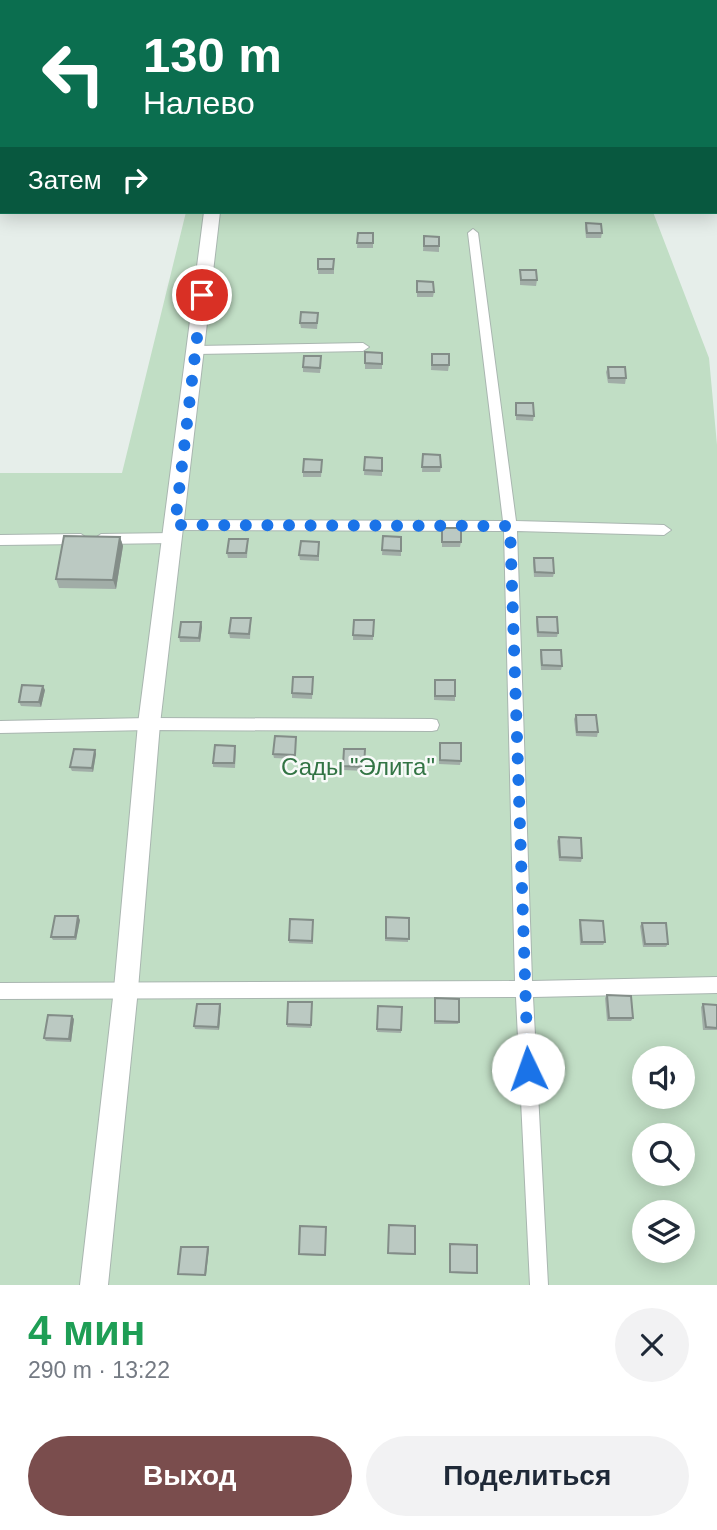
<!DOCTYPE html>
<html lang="ru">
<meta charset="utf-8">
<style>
body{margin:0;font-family:Helvetica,sans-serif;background:#f2f2f3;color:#1f2937;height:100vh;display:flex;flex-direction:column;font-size:26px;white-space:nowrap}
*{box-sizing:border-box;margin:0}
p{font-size:23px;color:#747a83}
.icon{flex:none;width:38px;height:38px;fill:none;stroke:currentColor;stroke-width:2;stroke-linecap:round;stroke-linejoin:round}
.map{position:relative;height:1285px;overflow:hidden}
.details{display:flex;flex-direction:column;background:#fff;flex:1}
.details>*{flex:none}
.top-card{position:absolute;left:0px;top:0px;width:718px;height:214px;box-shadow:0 4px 18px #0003;background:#0b6e4f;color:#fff;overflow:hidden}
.buttons{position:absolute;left:632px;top:1046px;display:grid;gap:14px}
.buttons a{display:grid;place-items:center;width:63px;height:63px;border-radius:50%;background:#fff;box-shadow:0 4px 18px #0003;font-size:35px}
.pin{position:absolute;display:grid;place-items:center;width:60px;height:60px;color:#fff;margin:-30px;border:4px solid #fff;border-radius:50%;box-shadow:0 2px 7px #0007}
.me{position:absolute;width:77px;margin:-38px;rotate:357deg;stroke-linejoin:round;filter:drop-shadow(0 0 5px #0008)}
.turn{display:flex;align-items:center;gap:24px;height:147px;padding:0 28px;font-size:32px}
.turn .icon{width:91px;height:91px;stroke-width:2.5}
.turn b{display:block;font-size:49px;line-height:60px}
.then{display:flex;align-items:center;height:66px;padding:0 28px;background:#0003;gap:14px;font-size:26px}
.round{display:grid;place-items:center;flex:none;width:74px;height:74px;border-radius:37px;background:#f2f2f3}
.summary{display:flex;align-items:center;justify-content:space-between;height:119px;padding:0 28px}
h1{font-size:42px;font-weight:600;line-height:52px;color:#1e9e55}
.action{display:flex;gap:14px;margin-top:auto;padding:14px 28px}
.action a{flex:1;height:80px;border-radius:42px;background:#7a4d4d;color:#fff;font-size:28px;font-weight:600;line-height:80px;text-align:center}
.action a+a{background:#f2f2f3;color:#1f2937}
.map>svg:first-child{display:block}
</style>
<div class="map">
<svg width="717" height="1285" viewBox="0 0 717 1285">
<rect width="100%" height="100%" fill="#e6eeea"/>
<path fill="#c1dec5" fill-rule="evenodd" d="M 186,212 L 653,212 L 709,358 L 717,445 L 717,1285 L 0,1285 L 0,473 L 122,473 ZM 644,1059 L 682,1059 L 682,1097 L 644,1097 ZM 644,1136 L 682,1136 L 682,1174 L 644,1174 ZM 644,1213 L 682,1213 L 682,1251 L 644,1251 Z"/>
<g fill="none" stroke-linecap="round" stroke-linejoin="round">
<defs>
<path id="lane" d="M 473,229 L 478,233 L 516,521 L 664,525 L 671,530 L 664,535 L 517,531 L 532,981 L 717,977 L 717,993 L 533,997 L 548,1285 L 530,1285 L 516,997 L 0,999 L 0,983 L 515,981 L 504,531 L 175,530 L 168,525 L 175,520 L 503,521 L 468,233 Z
M 363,343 L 369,347 L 363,351 L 196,354 L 190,350 L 196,346 Z
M 173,533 L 180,538 L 173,543 L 101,544 L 94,539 L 101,534 Z
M 81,534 L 88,539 L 81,544 L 0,545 L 0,535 Z
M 149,718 L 432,719 L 437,720 L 439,725 L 437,730 L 432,731 L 149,730 L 0,733 L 0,721 Z"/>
<path id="street" d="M 229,0 L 243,0 L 243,2 L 229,2 Z
M 204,212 L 220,212 L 160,724 L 138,989 L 108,1285 L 80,1285 L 114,989 L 138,724 Z"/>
</defs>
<use href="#lane" stroke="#a9b6b0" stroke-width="2"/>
<use href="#street" stroke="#a9b6b0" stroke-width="2"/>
<use href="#lane" fill="#fff" fill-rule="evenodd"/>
<use href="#street" fill="#fff" fill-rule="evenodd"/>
</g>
<path fill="#a1ada7" d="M 586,223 L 602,233 L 601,238 L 586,238 L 585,228 Z
M 358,233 L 373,233 L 373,248 L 357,248 Z
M 424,236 L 439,237 L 439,252 L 423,251 Z
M 334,259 L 334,274 L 318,274 L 318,269 Z
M 520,270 L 537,280 L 536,286 L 520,285 Z
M 417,281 L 434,292 L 433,297 L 417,297 Z
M 318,318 L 317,329 L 301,328 L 300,323 Z
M 365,352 L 382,353 L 382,369 L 365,369 Z
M 432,354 L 449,365 L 448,371 L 431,370 Z
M 321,362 L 320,373 L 303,372 L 303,367 Z
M 608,367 L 626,378 L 625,384 L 608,383 L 606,372 Z
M 516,403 L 534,416 L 533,421 L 516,420 Z
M 423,454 L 441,467 L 440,472 L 422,472 Z
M 365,457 L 382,458 L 382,476 L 364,475 Z
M 322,465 L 321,477 L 303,477 L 303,472 Z
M 442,528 L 461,542 L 460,547 L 442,547 Z
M 383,536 L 401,537 L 401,556 L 382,555 Z
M 120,537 L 123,546 L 116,589 L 59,588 L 56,579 Z
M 248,539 L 247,558 L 228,558 L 227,553 Z
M 319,546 L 319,561 L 300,560 L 299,555 Z
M 534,558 L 554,573 L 553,577 L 534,577 L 533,562 Z
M 537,617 L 558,633 L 557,637 L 537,637 L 536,621 Z
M 251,618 L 250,639 L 230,638 L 229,633 Z
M 374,620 L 373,640 L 353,640 L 353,635 Z
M 201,622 L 202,627 L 200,642 L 180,642 L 179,637 Z
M 541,650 L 562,666 L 561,670 L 541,670 L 540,654 Z
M 313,682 L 312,699 L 292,698 L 292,693 Z
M 434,684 L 455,696 L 455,701 L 434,700 Z
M 45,690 L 41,707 L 21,706 L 19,702 Z
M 576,715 L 598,732 L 597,737 L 576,736 L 574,719 Z
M 296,741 L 295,759 L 274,758 L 273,754 Z
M 439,747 L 461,761 L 460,765 L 439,764 Z
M 344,749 L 365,749 L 364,771 L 343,770 Z
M 95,750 L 96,754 L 93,772 L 72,771 L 70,767 Z
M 236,750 L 235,768 L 213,767 L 213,763 Z
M 559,837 L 582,858 L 581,862 L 559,861 L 557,841 Z
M 386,917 L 409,918 L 408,942 L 385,941 Z
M 80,920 L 76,940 L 53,940 L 51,937 Z
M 313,920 L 313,944 L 289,943 L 289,940 Z
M 580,920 L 605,942 L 603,945 L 580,945 L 579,924 Z
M 642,923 L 668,944 L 666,947 L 643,947 L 640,926 Z
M 607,995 L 633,1018 L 631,1021 L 607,1021 L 605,998 Z
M 434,1001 L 459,1022 L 458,1024 L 434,1024 Z
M 220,1004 L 221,1007 L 219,1030 L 195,1029 L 194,1026 Z
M 703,1004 L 717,1005 L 717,1030 L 703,1030 L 701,1007 Z
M 312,1005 L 311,1028 L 287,1027 L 287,1024 Z
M 378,1006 L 402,1007 L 401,1033 L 377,1032 Z
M 74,1019 L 71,1042 L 46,1041 L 44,1038 Z
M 389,1225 L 415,1254 L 414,1255 L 388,1254 Z
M 326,1227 L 325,1256 L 299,1255 L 299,1254 Z
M 450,1244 L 477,1273 L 476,1274 L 450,1273 Z"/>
<path fill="#838d88" d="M 120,537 L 123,546 L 116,589 L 113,580 Z
M 201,622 L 202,627 L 200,642 L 199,638 Z
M 43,686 L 45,690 L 41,707 L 39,702 Z
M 95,750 L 96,754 L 93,772 L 92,768 Z
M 78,916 L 80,920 L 76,940 L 75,937 Z
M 220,1004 L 221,1007 L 219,1030 L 218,1027 Z
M 72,1016 L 74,1019 L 71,1042 L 69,1039 Z
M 208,1247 L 209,1249 L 206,1276 L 205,1275 Z"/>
<path fill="#bbc9c2" stroke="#838d88" stroke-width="2" d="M 586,223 L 601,224 L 602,233 L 587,233 Z
M 358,233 L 373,233 L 373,243 L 357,243 Z
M 424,236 L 439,237 L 439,246 L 424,246 Z
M 318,259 L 334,259 L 333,269 L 318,269 Z
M 520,270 L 536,270 L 537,280 L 521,280 Z
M 417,281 L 433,282 L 434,292 L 417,292 Z
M 301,312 L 318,313 L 317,323 L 300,323 Z
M 365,352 L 382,353 L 382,364 L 365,363 Z
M 432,354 L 449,354 L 449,365 L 432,365 Z
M 304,356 L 321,356 L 320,368 L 303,367 Z
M 608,367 L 625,367 L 626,378 L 609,378 Z
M 516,403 L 533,403 L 534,416 L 516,415 Z
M 423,454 L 440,455 L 441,467 L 422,467 Z
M 365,457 L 382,458 L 382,471 L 364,470 Z
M 304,459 L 322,460 L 321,472 L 303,472 Z
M 442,528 L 461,528 L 461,542 L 442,542 Z
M 64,536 L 120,537 L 113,580 L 56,579 Z
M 383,536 L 401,537 L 401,551 L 382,550 Z
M 229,539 L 248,539 L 246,553 L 227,553 Z
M 301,541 L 319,542 L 318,556 L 299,555 Z
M 534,558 L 553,558 L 554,573 L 535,572 Z
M 537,617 L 557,617 L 558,633 L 538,632 Z
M 231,618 L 251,618 L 249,634 L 229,633 Z
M 354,620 L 374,620 L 373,636 L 353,635 Z
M 181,622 L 201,622 L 199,638 L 179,637 Z
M 541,650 L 561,650 L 562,666 L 542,665 Z
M 293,677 L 313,677 L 312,694 L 292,693 Z
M 435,680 L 455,680 L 455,696 L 435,696 Z
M 22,685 L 43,686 L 39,702 L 19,702 Z
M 576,715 L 596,715 L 598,732 L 577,732 Z
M 275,736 L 296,737 L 295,755 L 273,754 Z
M 440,743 L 461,743 L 461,761 L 440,760 Z
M 215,745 L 235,746 L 234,763 L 213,763 Z
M 74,749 L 95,750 L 92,768 L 70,767 Z
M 344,749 L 365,749 L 364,767 L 343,766 Z
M 559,837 L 581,838 L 582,858 L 560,857 Z
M 55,916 L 78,916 L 75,937 L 51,937 Z
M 386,917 L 409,918 L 409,939 L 386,938 Z
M 290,919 L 313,920 L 312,941 L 289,940 Z
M 580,920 L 603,921 L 605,942 L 582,942 Z
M 642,923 L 666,923 L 668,944 L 645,944 Z
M 607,995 L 631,996 L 633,1018 L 609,1018 Z
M 435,998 L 459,999 L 459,1022 L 435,1021 Z
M 288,1002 L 312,1002 L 311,1025 L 287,1024 Z
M 197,1004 L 220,1004 L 218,1027 L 194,1026 Z
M 703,1004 L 717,1005 L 717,1028 L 706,1027 Z
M 378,1006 L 402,1007 L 401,1030 L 377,1029 Z
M 48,1015 L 72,1016 L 69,1039 L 44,1038 Z
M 389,1225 L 415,1226 L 415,1254 L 388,1253 Z
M 300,1226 L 326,1227 L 325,1255 L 299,1254 Z
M 450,1244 L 477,1245 L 477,1273 L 450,1272 Z
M 181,1247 L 208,1247 L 205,1275 L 178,1274 Z"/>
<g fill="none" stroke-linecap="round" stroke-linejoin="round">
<path stroke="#1a73e8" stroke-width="12" stroke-dasharray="0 21.6" d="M 202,295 L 175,525 L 510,526 L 528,1069"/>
</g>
<g text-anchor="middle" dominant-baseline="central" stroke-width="5" stroke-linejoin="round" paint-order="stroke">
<g font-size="24" fill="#327444" stroke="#f7faf8">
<text x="358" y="766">Сады "Элита"</text>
</g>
</g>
</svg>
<div class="buttons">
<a><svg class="icon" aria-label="sound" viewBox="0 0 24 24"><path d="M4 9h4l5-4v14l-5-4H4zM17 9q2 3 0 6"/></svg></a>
<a><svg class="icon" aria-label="search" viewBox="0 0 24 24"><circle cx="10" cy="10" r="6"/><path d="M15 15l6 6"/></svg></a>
<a><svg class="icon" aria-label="layers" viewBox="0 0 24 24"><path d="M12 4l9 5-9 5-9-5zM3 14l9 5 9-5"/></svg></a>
</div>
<div class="pin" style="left:202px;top:295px;background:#d93025"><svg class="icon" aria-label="arrive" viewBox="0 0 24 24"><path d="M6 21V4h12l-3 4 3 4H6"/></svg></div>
<svg class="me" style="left:528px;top:1069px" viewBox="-20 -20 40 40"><circle r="19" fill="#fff"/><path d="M0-13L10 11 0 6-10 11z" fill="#1a73e8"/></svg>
<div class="top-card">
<div class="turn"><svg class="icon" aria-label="left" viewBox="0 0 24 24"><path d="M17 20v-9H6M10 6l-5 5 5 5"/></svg><div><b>130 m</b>Налево</div></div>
<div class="then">Затем<svg class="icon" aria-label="right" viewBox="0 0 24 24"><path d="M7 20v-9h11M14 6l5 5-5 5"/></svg></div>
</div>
</div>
<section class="details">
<div class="summary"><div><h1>4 мин</h1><p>290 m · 13:22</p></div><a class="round"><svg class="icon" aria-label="close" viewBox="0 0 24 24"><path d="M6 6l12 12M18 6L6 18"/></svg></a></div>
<div class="action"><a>Выход</a><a>Поделиться</a></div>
</section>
